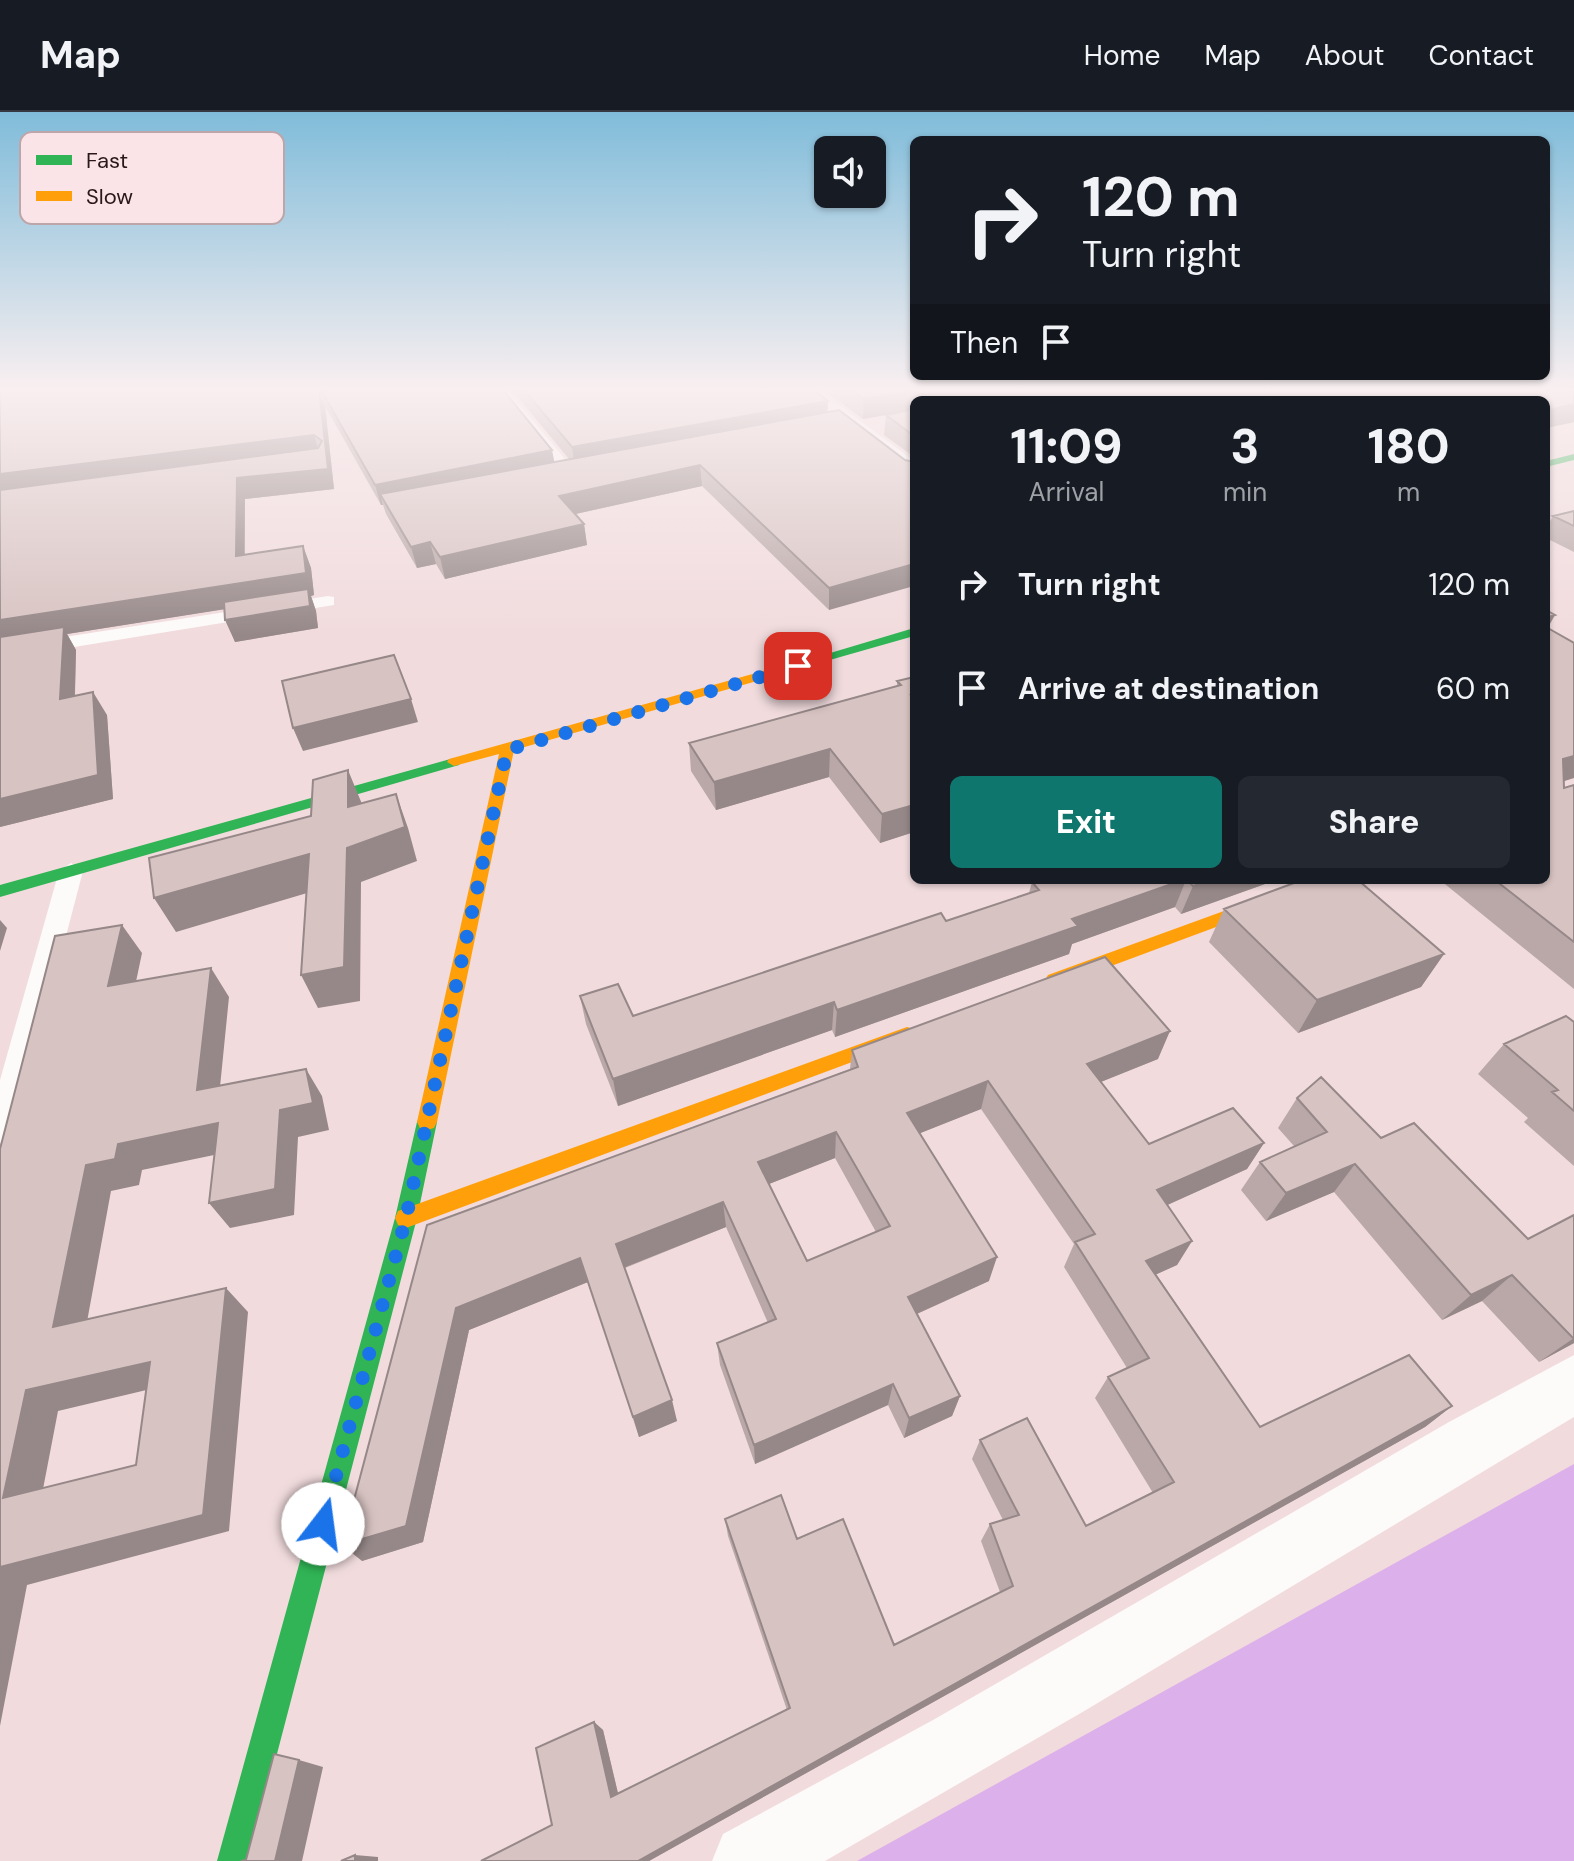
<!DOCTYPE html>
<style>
body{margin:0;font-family:"DM Sans",sans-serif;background:#242831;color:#f1f3f6;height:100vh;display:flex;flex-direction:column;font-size:30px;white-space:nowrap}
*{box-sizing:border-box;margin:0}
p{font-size:26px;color:#9ea1a6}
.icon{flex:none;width:44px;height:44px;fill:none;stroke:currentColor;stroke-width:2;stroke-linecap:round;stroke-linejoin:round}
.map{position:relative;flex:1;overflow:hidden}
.side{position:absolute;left:910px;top:284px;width:640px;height:488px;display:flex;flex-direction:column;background:#171b24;border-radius:12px;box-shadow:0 2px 6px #0004}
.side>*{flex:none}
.guide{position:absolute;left:910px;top:24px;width:640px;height:244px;border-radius:12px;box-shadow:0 2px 6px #0004;background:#171b24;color:#f1f3f6;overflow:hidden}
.buttons{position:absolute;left:814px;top:24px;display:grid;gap:16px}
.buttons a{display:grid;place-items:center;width:72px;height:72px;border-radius:12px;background:#171b24;box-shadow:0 2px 6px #0004;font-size:40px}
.pin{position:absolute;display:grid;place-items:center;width:68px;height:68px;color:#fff;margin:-34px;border-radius:16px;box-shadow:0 4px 12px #0006}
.me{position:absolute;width:88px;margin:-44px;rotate:15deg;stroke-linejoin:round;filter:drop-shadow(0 0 6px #0008)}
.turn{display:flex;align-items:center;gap:28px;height:168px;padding:0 40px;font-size:36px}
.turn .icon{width:104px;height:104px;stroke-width:2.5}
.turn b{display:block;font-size:56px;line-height:68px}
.then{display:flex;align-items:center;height:76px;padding:0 40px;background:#0003;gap:16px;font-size:30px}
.eta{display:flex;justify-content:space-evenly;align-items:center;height:136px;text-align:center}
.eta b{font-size:48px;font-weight:800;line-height:56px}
.action{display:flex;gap:16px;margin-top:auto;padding:16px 40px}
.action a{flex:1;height:92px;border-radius:12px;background:#0f766e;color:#fff;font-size:32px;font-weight:800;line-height:92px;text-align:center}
.action a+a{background:#242831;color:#f1f3f6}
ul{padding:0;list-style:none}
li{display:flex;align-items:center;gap:24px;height:104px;padding:0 40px}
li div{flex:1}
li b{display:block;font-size:30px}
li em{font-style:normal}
header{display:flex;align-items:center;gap:48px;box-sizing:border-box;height:112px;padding:0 40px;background:#171b24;border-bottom:2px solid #363941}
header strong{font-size:38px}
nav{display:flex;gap:44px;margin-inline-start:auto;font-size:28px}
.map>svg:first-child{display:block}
</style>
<header>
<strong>Map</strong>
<nav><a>Home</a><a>Map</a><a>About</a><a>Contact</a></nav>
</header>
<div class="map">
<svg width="1574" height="1749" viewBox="0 0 1574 1749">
<rect width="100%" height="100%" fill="#f1dbdd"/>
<path fill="#dcb0ea" d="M 1574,1352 L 1574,1749 L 857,1749 Z"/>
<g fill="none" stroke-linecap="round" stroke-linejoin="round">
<path fill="#fdfafa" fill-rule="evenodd" d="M 495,278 L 508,278 L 575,359 L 575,365 L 565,365 Z
M 328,484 L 334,485 L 334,493 L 0,547 L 0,535 Z
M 71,751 L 83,759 L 15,1019 L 10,1028 L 0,1031 L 0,968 L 59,759 Z"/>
<path fill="#fdfafa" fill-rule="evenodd" d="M 794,278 L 819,278 L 914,349 L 914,369 L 905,366 Z
M 1574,1243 L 1574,1305 L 1086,1598 L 825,1749 L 712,1749 L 723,1722 L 933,1608 L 1449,1310 Z"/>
<path fill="#30b455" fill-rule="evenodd" d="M 1574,342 L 1574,348 L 1546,355 L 1546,349 Z
M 914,516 L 914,524 L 777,563 L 770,559 Z
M 454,646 L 461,650 L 459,653 L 0,785 L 0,773 Z
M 427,1002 L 434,1004 L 437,1010 L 417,1106 L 249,1749 L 217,1749 L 395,1106 L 417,1010 L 420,1004 Z"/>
<path fill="#ff9f0a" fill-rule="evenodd" d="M 777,555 L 784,559 L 782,562 L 514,638 L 437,1010 L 434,1016 L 427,1018 L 420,1016 L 417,1010 L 499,642 L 454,654 L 447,650 L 449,647 Z
M 1309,768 L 1334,768 L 1332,772 L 1060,873 L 1048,873 L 1045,868 L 1048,863 Z
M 907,915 L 914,917 L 916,922 L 914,927 L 406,1116 L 398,1113 L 395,1106 L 398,1099 Z"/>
</g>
<path fill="#b9a8a7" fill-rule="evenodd" d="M 0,278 L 503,278 L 554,350 L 569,347 L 512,278 L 814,278 L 828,289 L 827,300 L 839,298 L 829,498 L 702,374 L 575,402 L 584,412 L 587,433 L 445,467 L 436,452 L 417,456 L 386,402 L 383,393 L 381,393 L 325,294 L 334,377 L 245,387 L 245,443 L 303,434 L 311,456 L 314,483 L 311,484 L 316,499 L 318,516 L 235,530 L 224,497 L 67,522 L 76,538 L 75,584 L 107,603 L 113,687 L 0,715 Z
M 824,278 L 1574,278 L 1574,310 L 1546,316 L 1546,288 L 914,288 L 914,345 L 884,323 L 886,303 L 890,302 L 863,307 Z
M 1574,399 L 1574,440 L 1546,426 L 1546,417 L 1553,404 Z
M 1548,516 L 1564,676 L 1574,673 L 1574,877 L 1440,768 L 1546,768 Z
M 914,565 L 914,720 L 880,731 L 829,665 L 716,698 L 691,659 L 689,631 L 897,574 L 897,569 Z
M 1039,768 L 1276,768 L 1181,802 L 1175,795 L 1072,832 L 1069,842 L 835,925 L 832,918 L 618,994 L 586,912 L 580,884 L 633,904 L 946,809 L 1029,781 L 1032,770 Z
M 1224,797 L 1444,842 L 1421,875 L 1298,921 L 1209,830 Z
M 1574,910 L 1574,1054 L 1524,1010 L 1528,1006 L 1478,962 L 1504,932 Z
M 852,938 L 1158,947 L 1101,970 L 1149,1032 L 1264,1031 L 1247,1057 L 1167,1093 L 1192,1129 L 1177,1153 L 1156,1162 L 1260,1315 L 1452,1294 L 1425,1315 L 649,1749 L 481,1749 L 552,1713 L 594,1610 L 603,1618 L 618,1681 L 787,1598 L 728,1424 L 725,1407 L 797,1427 L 894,1533 L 1000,1480 L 981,1429 L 990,1412 L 1003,1408 L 972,1347 L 980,1328 L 1086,1414 L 1153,1381 L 1095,1286 L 1108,1265 L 1127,1256 L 1064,1155 L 1074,1132 L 981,997 L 920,1021 L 989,1169 L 917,1202 L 960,1284 L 952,1304 L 904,1326 L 888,1293 L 755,1352 L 720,1253 L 717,1231 L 768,1211 L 726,1115 L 625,1156 L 677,1309 L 639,1325 L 588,1170 L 469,1218 L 423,1430 L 362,1449 L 427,1113 L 850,957 ZM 835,1046 L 876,1120 L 807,1149 L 769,1072 Z
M 1297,986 L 1381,1026 L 1528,1127 L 1574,1231 L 1539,1250 L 1482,1189 L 1442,1208 L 1334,1080 L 1266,1109 L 1241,1078 L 1260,1050 L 1294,1034 L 1278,1016 Z"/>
<path fill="#968888" d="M 319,278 L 325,294 L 334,377 L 245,387 L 244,466 L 236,444 L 237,366 L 328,357 Z
M 918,278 L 917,288 L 914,288 L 914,298 L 863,307 L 864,287 Z
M 828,289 L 827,308 L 575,355 L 572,335 Z
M 1574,292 L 1574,310 L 1546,316 L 1546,299 Z
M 314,323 L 320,343 L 0,384 L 0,362 Z
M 552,338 L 556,358 L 380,382 L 383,393 L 381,393 L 375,373 Z
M 700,353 L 702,374 L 562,405 L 559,384 Z
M 584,412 L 587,433 L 445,467 L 440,445 Z
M 430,430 L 436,452 L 417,456 L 411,435 Z
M 303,434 L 311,456 L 314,483 L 311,484 L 316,499 L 318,516 L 235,530 L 225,508 L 309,484 L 67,522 L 76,538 L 74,610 L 0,533 L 0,508 Z
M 914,452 L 914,474 L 829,498 L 829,476 Z
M 1555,503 L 1546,519 L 1546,506 Z
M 93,580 L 107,603 L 113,687 L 0,715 L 0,687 Z
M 411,587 L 418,610 L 303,639 L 293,616 Z
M 830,637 L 829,665 L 716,698 L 714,670 Z
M 1574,644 L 1574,666 L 1546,675 L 1563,647 Z
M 348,658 L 362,692 L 348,695 Z
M 396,682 L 408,716 L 417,749 L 361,770 L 360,889 L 318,896 L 301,863 L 347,736 Z
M 914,693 L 914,720 L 880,731 L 882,702 Z
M 309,742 L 324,776 L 176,820 L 154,786 Z
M 1183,768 L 1186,768 L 1175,795 L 1072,832 L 1069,842 L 835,925 L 837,898 L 1072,807 Z
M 1209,768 L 1276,768 L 1181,802 L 1193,774 Z
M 0,808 L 7,816 L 0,839 Z
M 122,813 L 142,841 L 129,903 L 108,874 Z
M 1444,842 L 1421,875 L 1298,921 L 1317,888 Z
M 211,856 L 229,885 L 217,1005 L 197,978 Z
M 834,890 L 832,918 L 618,994 L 613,967 Z
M 1170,919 L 1158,947 L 1078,979 L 1087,952 Z
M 306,957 L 322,984 L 329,1018 L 298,1025 L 294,1103 L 230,1116 L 209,1091 L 280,998 Z
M 988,969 L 981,997 L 903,1028 L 907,1001 Z
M 218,1011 L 238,1038 L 142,1058 L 139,1073 L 111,1079 L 82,1237 L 53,1215 L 86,1053 L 118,1032 Z
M 836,1020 L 835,1046 L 759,1076 L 758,1050 Z
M 1264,1031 L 1247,1057 L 1143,1104 L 1157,1078 Z
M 1355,1052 L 1334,1080 L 1266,1109 L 1286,1081 Z
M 723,1090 L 726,1115 L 623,1156 L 616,1132 Z
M 1192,1129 L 1177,1153 L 1133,1173 L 1146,1149 Z
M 997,1145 L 989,1169 L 903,1208 L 908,1185 Z
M 580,1146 L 588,1170 L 469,1218 L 423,1430 L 362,1449 L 342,1433 L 456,1196 Z
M 1512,1163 L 1482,1189 L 1442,1208 L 1471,1183 Z
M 226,1176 L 248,1200 L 229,1419 L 27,1473 L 0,1614 L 0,1455 L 203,1403 Z
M 1574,1226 L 1574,1231 L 1539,1250 Z
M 150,1250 L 176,1271 L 58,1299 L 38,1403 L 3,1386 L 26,1278 Z
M 893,1272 L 888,1293 L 755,1352 L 754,1333 Z
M 960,1284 L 952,1304 L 904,1326 L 909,1306 Z
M 672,1288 L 677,1309 L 639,1325 L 633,1305 Z
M 1452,1294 L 1425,1315 L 649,1749 L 638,1749 Z
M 594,1610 L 603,1618 L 620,1690 L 611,1685 Z
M 299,1648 L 323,1655 L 302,1749 L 275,1749 Z
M 355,1743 L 378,1745 L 378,1749 L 355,1749 Z"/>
<path fill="#d7c3c2" stroke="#968888" stroke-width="2" fill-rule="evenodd" d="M 0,278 L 319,278 L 328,357 L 237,366 L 236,444 L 303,434 L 306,461 L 0,508 L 0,378 L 318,336 L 322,329 L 314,323 L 0,362 Z
M 321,278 L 503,278 L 552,338 L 375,373 Z
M 524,278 L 814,278 L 828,289 L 572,335 Z
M 851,278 L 1574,278 L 1574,292 L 1546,299 L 1546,288 L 918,288 L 918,278 L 864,287 Z
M 914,297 L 914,324 L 886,303 Z
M 839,298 L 905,348 L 914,350 L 914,452 L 829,476 L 700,353 L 559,384 L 584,412 L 440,445 L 430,430 L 411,435 L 380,382 Z
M 1574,399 L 1574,414 L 1553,404 Z
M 308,477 L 310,494 L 225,508 L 224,490 Z
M 1546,498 L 1555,503 L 1546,506 Z
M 64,515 L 60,587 L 93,580 L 98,663 L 0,687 L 0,525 Z
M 1546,515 L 1574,531 L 1574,644 L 1563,647 L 1564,676 L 1574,673 L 1574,830 L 1495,768 L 1546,768 Z
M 394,543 L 411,587 L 293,616 L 282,569 Z
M 914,565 L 914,586 L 910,582 L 914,586 L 914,693 L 882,702 L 830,637 L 714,670 L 689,631 L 901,573 L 897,569 Z
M 348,658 L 348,695 L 396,682 L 405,715 L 347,736 L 344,855 L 301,863 L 309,742 L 154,786 L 149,746 L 311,704 L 313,668 Z
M 1039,768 L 1183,768 L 1072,807 L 1078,814 L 837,898 L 834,890 L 613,967 L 580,884 L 618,872 L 633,904 L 941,801 L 946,809 L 1039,778 L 1032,770 Z
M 1187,768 L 1209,768 L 1193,774 Z
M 1302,768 L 1358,768 L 1444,842 L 1317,888 L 1224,797 Z
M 122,813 L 108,874 L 211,856 L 197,978 L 306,957 L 313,991 L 280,998 L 275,1077 L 209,1091 L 218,1011 L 118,1032 L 115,1047 L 86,1053 L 53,1215 L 226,1176 L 203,1403 L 0,1455 L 0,1037 L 55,824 ZM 150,1250 L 136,1353 L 3,1386 L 26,1278 Z
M 1105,845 L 1170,919 L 1087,952 L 1149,1032 L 1233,996 L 1264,1031 L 1157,1078 L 1192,1129 L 1146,1149 L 1260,1315 L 1409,1243 L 1452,1294 L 638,1749 L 481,1749 L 552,1713 L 536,1636 L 594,1610 L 611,1685 L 790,1596 L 725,1407 L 781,1383 L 797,1427 L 843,1407 L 894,1533 L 1013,1474 L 990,1412 L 1019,1403 L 980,1328 L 1027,1306 L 1086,1414 L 1174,1370 L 1108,1265 L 1149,1246 L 1075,1130 L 1095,1122 L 988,969 L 907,1001 L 997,1145 L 908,1185 L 960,1284 L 909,1306 L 893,1272 L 754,1333 L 717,1231 L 776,1207 L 723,1090 L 616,1132 L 672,1288 L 633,1305 L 580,1146 L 456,1196 L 406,1414 L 342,1433 L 427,1113 L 858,955 L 852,938 ZM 836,1020 L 890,1114 L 807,1149 L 758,1050 Z
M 1566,904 L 1574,910 L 1574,999 L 1552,980 L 1558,978 L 1504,932 Z
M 1321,965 L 1381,1026 L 1414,1011 L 1528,1127 L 1574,1103 L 1574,1226 L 1573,1226 L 1512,1163 L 1471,1183 L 1355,1052 L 1286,1081 L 1260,1050 L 1327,1020 L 1297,986 Z
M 274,1642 L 299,1648 L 275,1749 L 241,1749 L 246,1748 Z
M 355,1743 L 355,1749 L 341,1749 Z"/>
<linearGradient id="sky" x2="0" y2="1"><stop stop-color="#80bcda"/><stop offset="0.53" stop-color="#f9eff0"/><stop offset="1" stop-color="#f9eff0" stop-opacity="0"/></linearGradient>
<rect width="1574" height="523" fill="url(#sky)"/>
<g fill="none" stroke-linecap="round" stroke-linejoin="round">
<path stroke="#1a73e8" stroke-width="14" stroke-dasharray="0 25.2" d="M 323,1412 L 406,1106 L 507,638 L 798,554"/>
</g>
<rect x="20" y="20" width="264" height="92" rx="12" fill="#fae4e7" stroke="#bca6aa" stroke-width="2"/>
<rect x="36" y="43" width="36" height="10" fill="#30b455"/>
<rect x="36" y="79" width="36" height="10" fill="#ff9f0a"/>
<g font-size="22" fill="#2a171a">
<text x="86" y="56">Fast</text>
<text x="86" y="92">Slow</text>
</g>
</svg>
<div class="buttons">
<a><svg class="icon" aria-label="sound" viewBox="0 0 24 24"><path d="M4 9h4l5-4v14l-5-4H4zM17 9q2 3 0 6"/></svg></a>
</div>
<div class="pin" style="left:798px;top:554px;background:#d93025"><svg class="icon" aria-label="arrive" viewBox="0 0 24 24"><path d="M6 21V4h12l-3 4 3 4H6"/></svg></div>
<svg class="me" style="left:323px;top:1412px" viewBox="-20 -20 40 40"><circle r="19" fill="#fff"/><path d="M0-13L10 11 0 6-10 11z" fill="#1a73e8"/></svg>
<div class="guide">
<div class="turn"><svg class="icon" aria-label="right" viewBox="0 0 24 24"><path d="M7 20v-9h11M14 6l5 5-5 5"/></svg><div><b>120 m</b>Turn right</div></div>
<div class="then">Then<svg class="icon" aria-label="arrive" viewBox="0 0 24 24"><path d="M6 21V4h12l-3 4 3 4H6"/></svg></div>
</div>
<section class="side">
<div class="eta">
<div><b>11:09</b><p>Arrival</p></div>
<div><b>3</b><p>min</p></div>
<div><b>180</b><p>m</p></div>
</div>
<ul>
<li><svg class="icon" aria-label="right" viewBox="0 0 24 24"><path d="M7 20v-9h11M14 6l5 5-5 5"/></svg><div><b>Turn right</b></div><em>120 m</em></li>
<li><svg class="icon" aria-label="arrive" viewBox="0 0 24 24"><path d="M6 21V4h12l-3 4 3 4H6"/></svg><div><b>Arrive at destination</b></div><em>60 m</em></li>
</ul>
<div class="action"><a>Exit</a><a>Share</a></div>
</section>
</div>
